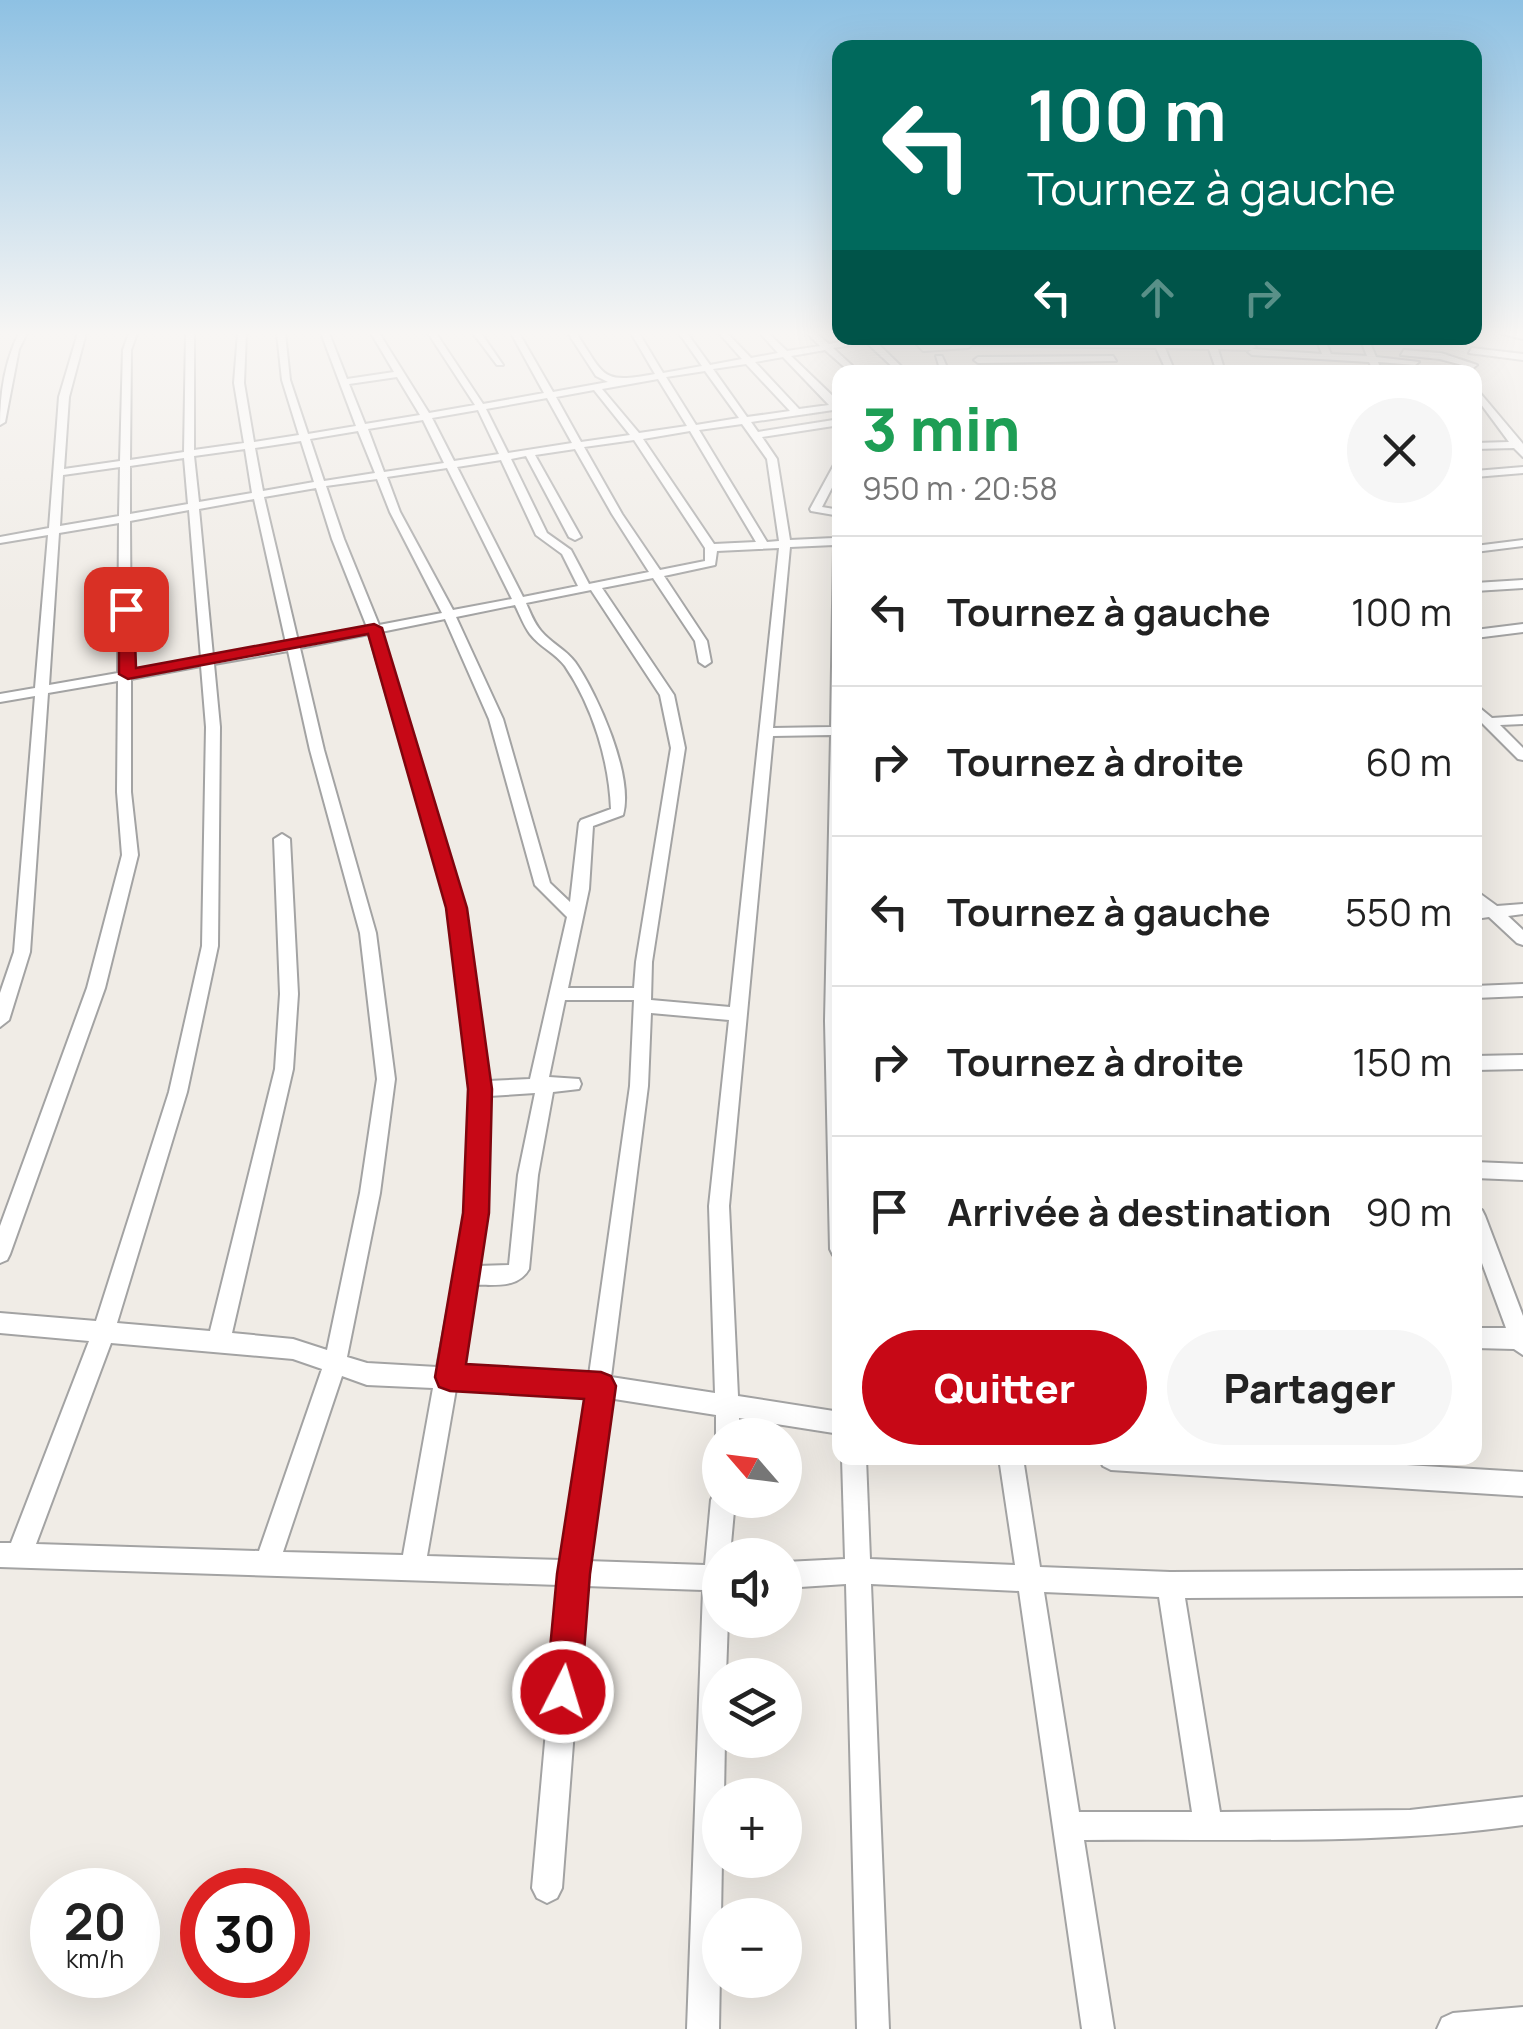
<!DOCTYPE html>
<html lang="fr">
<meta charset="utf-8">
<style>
body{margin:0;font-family:Manrope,sans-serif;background:#f6f6f6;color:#222;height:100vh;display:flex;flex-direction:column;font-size:38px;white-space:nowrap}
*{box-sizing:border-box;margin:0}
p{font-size:32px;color:#767676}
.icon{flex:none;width:55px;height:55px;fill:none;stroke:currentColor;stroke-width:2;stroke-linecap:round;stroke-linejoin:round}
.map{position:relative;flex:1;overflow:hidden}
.side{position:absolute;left:832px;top:365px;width:650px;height:1100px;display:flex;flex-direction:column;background:#fff;border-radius:20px;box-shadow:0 10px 40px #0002}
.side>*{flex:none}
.hud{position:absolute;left:832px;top:40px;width:650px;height:305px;border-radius:20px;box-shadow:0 10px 40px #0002;background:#00695c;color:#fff;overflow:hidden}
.needle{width:65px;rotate:298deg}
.controls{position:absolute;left:702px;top:1418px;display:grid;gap:20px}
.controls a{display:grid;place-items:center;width:100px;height:100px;border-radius:50%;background:#fff;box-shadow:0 10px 40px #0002;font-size:50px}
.speed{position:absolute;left:30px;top:1868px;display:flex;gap:20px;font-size:50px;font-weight:700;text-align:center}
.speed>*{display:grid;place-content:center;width:130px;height:130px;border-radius:50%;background:#fff;box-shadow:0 10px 40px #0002;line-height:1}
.speed small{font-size:25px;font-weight:400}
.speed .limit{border:15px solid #d22;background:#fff;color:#111}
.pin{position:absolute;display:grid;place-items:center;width:85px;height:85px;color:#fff;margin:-42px;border-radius:20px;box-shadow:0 5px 15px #0006}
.me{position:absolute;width:110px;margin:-55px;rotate:5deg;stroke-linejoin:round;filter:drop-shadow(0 0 8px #0008)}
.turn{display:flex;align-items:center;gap:35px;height:210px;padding:0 30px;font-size:45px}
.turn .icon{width:130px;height:130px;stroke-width:2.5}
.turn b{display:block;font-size:70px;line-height:85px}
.lanes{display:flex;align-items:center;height:95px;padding:0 30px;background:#0003;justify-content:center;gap:50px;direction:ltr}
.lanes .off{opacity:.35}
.round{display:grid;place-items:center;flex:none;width:105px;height:105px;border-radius:52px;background:#f6f6f6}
.headline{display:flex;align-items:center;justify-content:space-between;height:170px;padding:0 30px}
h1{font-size:60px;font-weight:800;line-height:75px;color:#1e9e55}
.button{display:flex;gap:20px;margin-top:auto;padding:20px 30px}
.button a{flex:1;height:115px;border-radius:60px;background:#c70816;color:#fff;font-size:40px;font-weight:800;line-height:115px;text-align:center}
.button a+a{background:#f6f6f6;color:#222}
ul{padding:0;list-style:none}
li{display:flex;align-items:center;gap:30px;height:150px;padding:0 30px;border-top:2px solid #e0e0e0}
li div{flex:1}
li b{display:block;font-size:38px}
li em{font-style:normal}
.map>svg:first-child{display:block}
</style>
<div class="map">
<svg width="1523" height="2029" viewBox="0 0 1523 2029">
<rect width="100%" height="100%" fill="#f0ece6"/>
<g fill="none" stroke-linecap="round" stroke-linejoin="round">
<defs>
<path id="street" d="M 19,333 L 27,333 L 19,349 L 5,422 L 0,425 C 0,393 5,361 19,333 Z
M 78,333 L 86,333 L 69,397 L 64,469 L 120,461 L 123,350 L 129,333 L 137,333 L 131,350 L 130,460 L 184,452 L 186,333 L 194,333 L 194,450 L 244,443 L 234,383 L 238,333 L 246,333 L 244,383 L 254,442 L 299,435 L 282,380 L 277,333 L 285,333 L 290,380 L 308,434 L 356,426 L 321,333 L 329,333 L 347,379 L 394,372 L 371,333 L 379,333 L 429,413 L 475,405 L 428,333 L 436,333 L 483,404 L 544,393 L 511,333 L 519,333 L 553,392 L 608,382 L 596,376 L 568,333 L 576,333 C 606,377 600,384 655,374 L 631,333 L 639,333 L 663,373 L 702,366 L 679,333 L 687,333 L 710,365 L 742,359 L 719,333 L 727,333 L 751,358 L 778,353 L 760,333 L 768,333 L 787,351 L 820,346 L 807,333 L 816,333 L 829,344 L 863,338 L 883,338 L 875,341 L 907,372 L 898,372 L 867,343 L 833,348 L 859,372 L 850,372 L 825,350 L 791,356 L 840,403 L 840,409 L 751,422 L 758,432 L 840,419 L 840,425 L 762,437 L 777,459 L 790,540 L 834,538 L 835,526 L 840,523 L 840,1258 L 833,1255 L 830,1249 L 825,1021 L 831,735 L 773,736 L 729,1206 L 738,1396 L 840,1412 L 840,1434 L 739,1418 L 740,1435 L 720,1435 L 720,1443 L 716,1435 L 716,1415 L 608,1398 L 587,1561 L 705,1565 L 711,1500 L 715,1492 L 720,1489 L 720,1500 L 735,1500 L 730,1555 L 720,1555 L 720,1620 L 728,1620 L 726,1675 L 720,1675 L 720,1740 L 725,1740 L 724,1795 L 720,1795 L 720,1860 L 722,1860 L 719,2029 L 687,2029 L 703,1590 L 585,1586 L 562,1888 L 557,1898 L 547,1903 L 537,1898 L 532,1888 L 559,1585 L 0,1567 L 0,1543 L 11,1543 L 89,1341 L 0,1333 L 0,1313 L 96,1321 L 169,1092 L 202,946 L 206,727 L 201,666 L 131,679 L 131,792 L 138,855 L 105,988 L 10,1254 L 7,1260 L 0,1263 L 0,1226 L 87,988 L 122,855 L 117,792 L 118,681 L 48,693 L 30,952 L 9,1020 L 0,1027 L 0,993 L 14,952 L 35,696 L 0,702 L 0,694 L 35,688 L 48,535 L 0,543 L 0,537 L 49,528 L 59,397 ZM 783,357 L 829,405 L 799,409 L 755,362 ZM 746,364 L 790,411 L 747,417 L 713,369 ZM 705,371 L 739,418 L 696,425 L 666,377 ZM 397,377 L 420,415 L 365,424 L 349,384 ZM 658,379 L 687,426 L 639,433 L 602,389 ZM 594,390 L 630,435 L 581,442 L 556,397 ZM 547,398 L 572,443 L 508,453 L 486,409 ZM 478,410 L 499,454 L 454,461 L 432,418 ZM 423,420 L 444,463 L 384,472 L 368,429 ZM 742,424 L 767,459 L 779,541 L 767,542 L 699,430 ZM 358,431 L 375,473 L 324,481 L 310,439 ZM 690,431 L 756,542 L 714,544 L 643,439 ZM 634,440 L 705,548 L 705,561 L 660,570 L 622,514 L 584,447 ZM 301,441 L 314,482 L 263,491 L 255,448 ZM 245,449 L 252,493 L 199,502 L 194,456 ZM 575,449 L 612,514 L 649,572 L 589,584 L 571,550 L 547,533 L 511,459 L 526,456 L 569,537 L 575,540 L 581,537 L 535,455 ZM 184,458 L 188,504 L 130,514 L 130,466 ZM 501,460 L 536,535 L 562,554 L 578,586 L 523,597 L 457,467 ZM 120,467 L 119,516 L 60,526 L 63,475 ZM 447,468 L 512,599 L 453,610 L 400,512 L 387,477 ZM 377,479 L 390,512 L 442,613 L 379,625 L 344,539 L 326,486 ZM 316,488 L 332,539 L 367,627 L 298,641 L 264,497 ZM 254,499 L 286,643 L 213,656 L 199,509 ZM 189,510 L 201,658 L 131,671 L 130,521 ZM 119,523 L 118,673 L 49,685 L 59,533 ZM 834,545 L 831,727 L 773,728 L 790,547 ZM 779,548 L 730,1007 L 651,1000 L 652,962 L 685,748 L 674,695 L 602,588 L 653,578 L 695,641 L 699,662 L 705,666 L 711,662 L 707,641 L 664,576 L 715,565 L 717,551 ZM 591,590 L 660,695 L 671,748 L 636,962 L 634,988 L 568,988 L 589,889 L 593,826 L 623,815 C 634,776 598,695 575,662 C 565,649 551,643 541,631 C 534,623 530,612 526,603 ZM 515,605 C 520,615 524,626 530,634 C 540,647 555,653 565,666 C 593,707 609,761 611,809 L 581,820 L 579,823 L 570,902 L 550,883 L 503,719 L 456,617 ZM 445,619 L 489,719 L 535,885 L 567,917 L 530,1079 L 488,1081 L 464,907 L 381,632 ZM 369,634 L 448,907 L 471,1089 L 466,1213 L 437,1367 L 367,1363 L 347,1357 L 380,1193 L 395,1079 L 376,933 L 324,750 L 300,648 ZM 288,651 L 310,750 L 360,933 L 377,1079 L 360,1193 L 327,1350 L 293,1339 L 232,1333 L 293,1069 L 298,994 L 290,839 L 282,834 L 274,839 L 280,994 L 275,1069 L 210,1331 L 117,1323 L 187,1092 L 218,946 L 220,727 L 214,664 ZM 565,1000 L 634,1000 L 630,1086 L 589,1375 L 459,1368 L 474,1285 C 494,1284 518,1289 529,1269 L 538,1175 L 553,1092 L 579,1089 L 581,1084 L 579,1079 L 549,1077 ZM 651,1013 L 729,1020 L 709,1206 L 715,1393 L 611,1377 L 648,1086 ZM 535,1093 L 518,1175 L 509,1265 L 477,1266 L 486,1213 L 489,1096 ZM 111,1343 L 293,1359 L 322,1369 L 259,1551 L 36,1544 ZM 342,1376 L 367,1385 L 433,1388 L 403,1555 L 283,1552 ZM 456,1389 L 586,1396 L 562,1560 L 427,1556 Z
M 473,333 L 481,333 L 503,365 L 497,365 Z
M 1475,333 L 1480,333 L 1478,338 L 1472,338 L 1475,338 Z
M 1499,333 L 1523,333 L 1523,339 Z
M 911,338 L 919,338 L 925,345 L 963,343 L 967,339 L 1154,343 L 1152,338 L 1160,338 L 1162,343 L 1252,344 L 1256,347 L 1252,349 L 1322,354 L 1316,338 L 1324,338 L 1331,354 L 1367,356 L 1360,338 L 1368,338 L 1376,357 L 1419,362 L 1415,365 L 1378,362 L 1382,372 L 1374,372 L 1369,362 L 1252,355 L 1248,352 L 1252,350 L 1218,349 L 1225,372 L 1217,372 L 1209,349 L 1165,348 L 1175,372 L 1167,372 L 1156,348 L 972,345 L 968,348 L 923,351 Z
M 1472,348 L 1523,354 L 1523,360 L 1469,353 Z
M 1404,350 L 1441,353 L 1477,365 L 1473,368 L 1440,359 L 1401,355 Z
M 936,356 L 942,356 L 949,372 L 941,372 Z
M 1113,356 L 1116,361 L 978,363 L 974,360 L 978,357 Z
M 1260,367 L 1320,369 L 1324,372 L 1257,372 Z
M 1475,387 L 1523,444 L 1523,457 L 1514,448 L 1475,449 L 1475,443 L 1509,442 L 1475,396 Z
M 840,460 L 840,472 L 822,507 L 840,510 L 840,516 L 811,511 L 810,509 L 835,463 Z
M 1523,467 L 1523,473 L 1475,477 L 1475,471 Z
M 1523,540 L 1523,546 L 1475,552 L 1475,546 Z
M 1523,580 L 1523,588 L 1475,591 L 1475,583 Z
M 1523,624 L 1523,632 L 1475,638 L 1475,630 Z
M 1475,704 L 1492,718 L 1523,716 L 1523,724 L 1500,725 L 1523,748 L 1523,760 L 1518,759 L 1475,716 Z
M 1475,890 L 1497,906 L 1523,904 L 1523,914 L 1508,916 L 1523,930 L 1523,945 L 1517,943 L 1489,917 L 1475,919 L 1475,907 L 1478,907 L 1475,904 Z
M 1523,984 L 1523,996 L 1475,998 L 1475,986 Z
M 1523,1055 L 1523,1069 L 1475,1070 L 1475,1056 Z
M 1475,1162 L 1523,1164 L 1523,1180 L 1475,1178 Z
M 1475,1207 L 1482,1210 L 1485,1216 L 1523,1316 L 1523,1355 L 1514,1349 L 1475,1348 L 1475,1328 L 1506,1328 L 1475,1244 Z
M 842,1458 L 866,1458 L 870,1559 L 1015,1565 L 999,1458 L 1023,1458 L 1040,1567 L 1170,1572 L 1523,1570 L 1523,1596 L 1185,1598 L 1220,1812 L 1410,1810 L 1523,1797 L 1523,1825 C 1377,1846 1231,1838 1084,1840 L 1114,2029 L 1082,2029 L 1019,1591 L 871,1584 L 889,2029 L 857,2029 L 846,1584 L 785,1588 L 785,1562 L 845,1559 ZM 1044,1592 L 1159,1597 L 1192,1812 L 1079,1812 Z
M 1099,1458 L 1290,1458 L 1523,1472 L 1523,1496 L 1111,1470 L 1103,1466 Z
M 1523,2007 L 1523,2029 L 1437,2029 L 1442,2018 L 1453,2013 Z"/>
</defs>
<use href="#street" stroke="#a3a3a3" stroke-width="4"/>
<use href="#street" fill="#fff" fill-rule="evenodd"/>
</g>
<linearGradient id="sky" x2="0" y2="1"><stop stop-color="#8ec1e3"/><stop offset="0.54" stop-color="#f8f6f4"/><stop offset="1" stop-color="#f8f6f4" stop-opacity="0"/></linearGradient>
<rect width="1523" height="617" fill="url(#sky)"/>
<path fill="#c70816" stroke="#81050e" stroke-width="2.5" d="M 126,604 L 134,609 L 136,668 L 374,624 L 382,628 L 467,908 L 492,1089 L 489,1213 L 466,1364 L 601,1372 L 611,1376 L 616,1386 L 590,1574 L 581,1692 L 575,1704 L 563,1709 L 551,1704 L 546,1692 L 557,1574 L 584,1399 L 450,1391 L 439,1387 L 435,1377 L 463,1213 L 468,1089 L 446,908 L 368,634 L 128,679 L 119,674 L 119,609 Z"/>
</svg>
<div class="controls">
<a><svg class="needle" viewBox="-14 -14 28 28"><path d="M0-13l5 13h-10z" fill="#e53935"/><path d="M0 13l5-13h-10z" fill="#767676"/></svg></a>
<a><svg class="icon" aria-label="sound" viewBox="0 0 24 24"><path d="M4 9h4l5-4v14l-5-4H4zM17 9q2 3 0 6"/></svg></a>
<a><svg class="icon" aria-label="layers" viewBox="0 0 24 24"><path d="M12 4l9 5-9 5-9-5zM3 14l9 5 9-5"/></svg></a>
<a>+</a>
<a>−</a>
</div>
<div class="speed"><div>20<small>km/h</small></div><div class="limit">30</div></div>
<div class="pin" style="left:126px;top:609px;background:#d93025"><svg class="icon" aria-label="arrive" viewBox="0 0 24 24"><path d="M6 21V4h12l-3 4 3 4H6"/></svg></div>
<svg class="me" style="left:563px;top:1692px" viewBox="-20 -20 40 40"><circle r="17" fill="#c70816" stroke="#fff" stroke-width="3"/><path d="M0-11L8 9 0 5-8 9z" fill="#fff"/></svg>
<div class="hud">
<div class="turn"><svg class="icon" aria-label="left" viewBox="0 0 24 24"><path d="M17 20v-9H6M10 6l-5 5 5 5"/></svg><div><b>100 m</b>Tournez à gauche</div></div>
<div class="lanes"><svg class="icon" aria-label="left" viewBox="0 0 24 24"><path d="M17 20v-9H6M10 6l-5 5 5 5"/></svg><svg class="icon off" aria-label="ahead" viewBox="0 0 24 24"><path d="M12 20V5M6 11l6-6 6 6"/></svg><svg class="icon off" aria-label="right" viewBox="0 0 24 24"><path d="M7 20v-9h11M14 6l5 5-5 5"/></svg></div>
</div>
<section class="side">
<div class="headline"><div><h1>3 min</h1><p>950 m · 20:58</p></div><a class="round"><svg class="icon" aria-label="close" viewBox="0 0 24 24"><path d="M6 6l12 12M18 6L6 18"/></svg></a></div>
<ul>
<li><svg class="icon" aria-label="left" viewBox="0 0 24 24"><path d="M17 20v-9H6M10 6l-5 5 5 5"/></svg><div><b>Tournez à gauche</b></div><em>100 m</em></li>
<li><svg class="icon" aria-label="right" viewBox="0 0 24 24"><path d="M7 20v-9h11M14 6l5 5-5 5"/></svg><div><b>Tournez à droite</b></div><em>60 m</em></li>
<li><svg class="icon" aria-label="left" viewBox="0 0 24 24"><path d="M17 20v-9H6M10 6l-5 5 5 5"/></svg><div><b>Tournez à gauche</b></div><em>550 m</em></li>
<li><svg class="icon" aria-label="right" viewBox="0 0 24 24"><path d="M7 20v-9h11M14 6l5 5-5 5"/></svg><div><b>Tournez à droite</b></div><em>150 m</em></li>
<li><svg class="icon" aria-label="arrive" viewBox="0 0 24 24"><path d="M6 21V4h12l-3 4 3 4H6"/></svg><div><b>Arrivée à destination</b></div><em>90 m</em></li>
</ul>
<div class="button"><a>Quitter</a><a>Partager</a></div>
</section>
</div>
